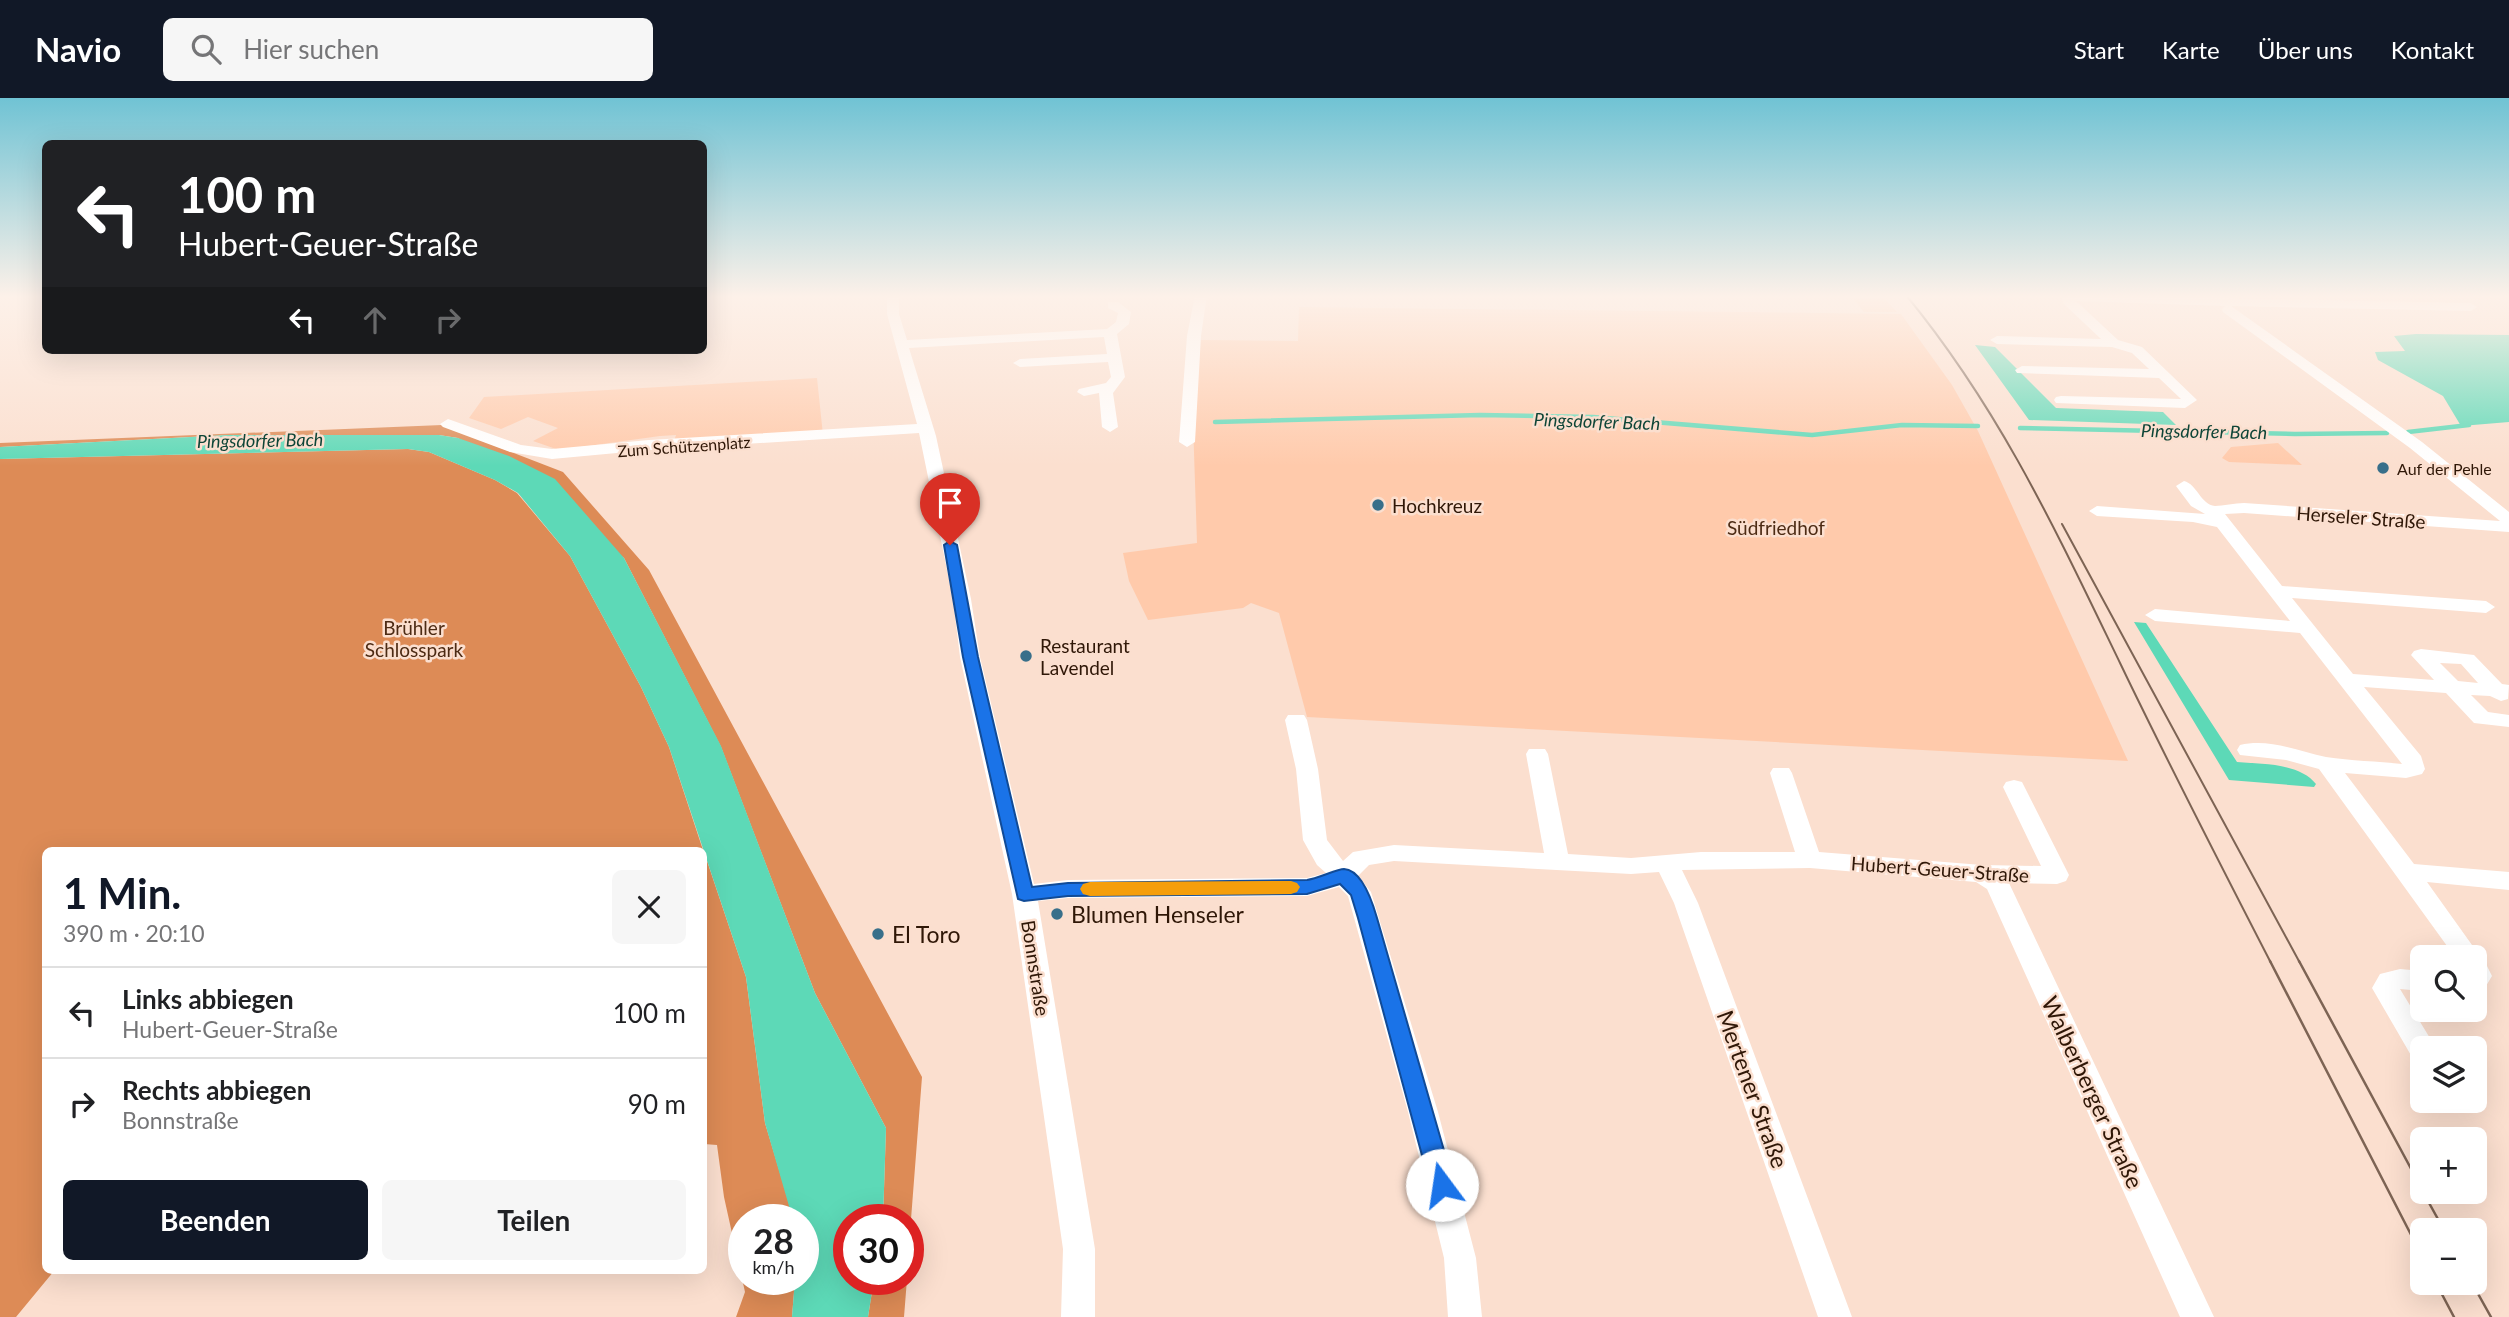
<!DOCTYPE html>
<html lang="de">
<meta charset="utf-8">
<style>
body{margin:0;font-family:Lato,sans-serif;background:#f6f6f6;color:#202124;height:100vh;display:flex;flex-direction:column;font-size:26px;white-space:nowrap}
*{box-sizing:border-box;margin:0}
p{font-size:23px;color:#757577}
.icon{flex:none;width:38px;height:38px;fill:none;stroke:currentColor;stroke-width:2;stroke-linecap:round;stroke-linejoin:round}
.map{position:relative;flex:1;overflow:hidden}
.sheet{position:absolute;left:42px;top:749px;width:665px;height:427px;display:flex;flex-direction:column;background:#fff;border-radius:10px;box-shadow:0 7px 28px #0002}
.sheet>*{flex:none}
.banner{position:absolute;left:42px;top:42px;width:665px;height:214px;border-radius:10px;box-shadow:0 7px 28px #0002;background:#202124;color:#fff;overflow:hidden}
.tools{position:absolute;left:2410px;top:847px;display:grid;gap:14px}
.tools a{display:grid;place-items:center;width:77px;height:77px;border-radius:10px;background:#fff;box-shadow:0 7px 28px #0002;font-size:35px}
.speed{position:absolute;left:728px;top:1106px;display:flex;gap:14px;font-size:35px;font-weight:700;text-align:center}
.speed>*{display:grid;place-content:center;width:91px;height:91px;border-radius:50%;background:#fff;box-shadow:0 7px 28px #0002;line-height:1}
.speed small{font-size:18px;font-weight:400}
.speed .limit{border:10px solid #d22;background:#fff;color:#111}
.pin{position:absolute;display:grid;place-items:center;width:60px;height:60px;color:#fff;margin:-72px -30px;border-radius:50% 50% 50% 0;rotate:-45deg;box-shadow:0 0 7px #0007}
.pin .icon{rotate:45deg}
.me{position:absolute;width:77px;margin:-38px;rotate:346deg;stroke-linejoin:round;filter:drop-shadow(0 0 5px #0008)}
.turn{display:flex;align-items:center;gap:24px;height:147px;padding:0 21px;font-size:32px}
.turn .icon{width:91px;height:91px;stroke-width:2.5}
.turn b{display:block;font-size:49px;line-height:60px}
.lanes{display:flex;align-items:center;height:66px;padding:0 21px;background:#0003;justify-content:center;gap:35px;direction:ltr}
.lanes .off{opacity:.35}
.round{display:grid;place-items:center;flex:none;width:74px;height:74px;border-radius:10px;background:#f6f6f6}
.summary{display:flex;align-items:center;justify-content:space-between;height:119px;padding:0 21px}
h1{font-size:42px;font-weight:700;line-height:52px;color:#111827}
.action{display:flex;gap:14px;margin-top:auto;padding:14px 21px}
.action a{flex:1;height:80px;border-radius:10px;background:#111827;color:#fff;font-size:28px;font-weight:700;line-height:80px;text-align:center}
.action a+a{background:#f6f6f6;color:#202124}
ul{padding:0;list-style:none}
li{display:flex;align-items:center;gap:21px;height:91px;padding:0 21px;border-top:2px solid #e0e0e0}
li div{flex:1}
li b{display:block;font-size:26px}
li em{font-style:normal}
header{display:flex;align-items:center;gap:42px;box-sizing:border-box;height:98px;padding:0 35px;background:#111827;color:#fff}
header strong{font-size:33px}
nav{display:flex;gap:38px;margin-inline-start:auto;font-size:24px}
.search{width:490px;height:63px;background:#f6f6f6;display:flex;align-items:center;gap:18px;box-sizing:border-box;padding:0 24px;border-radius:10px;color:#757577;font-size:26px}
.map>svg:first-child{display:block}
</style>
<header>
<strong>Navio</strong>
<div class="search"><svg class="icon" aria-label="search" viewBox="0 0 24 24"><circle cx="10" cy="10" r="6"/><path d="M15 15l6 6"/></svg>Hier suchen</div>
<nav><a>Start</a><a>Karte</a><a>Über uns</a><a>Kontakt</a></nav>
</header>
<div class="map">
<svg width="2509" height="1219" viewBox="0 0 2509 1219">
<rect width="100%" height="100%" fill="#fbdfcf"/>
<path fill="#ffcaab" d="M 1850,197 L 1881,197 L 1897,214 L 1864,214 Z
M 1299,209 L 1901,216 L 1952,287 L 1978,333 L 2128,663 L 1307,619 L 1279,515 L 1251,505 L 1243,510 L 1148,522 L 1129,483 L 1123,455 L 1197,445 L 1193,324 L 1198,242 L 1298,243 Z
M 817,280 L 823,337 L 674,343 L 676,337 L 660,338 L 559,352 L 533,343 L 558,330 L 528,319 L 501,331 L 469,320 L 484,299 Z
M 2278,345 L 2302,367 L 2229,364 L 2222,360 L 2231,349 Z"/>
<path fill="#dd8b56" d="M 442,327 L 563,374 L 649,472 L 922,979 L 908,1160 L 908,1122 L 883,1122 L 886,1030 L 815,895 L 721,649 L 624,460 L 458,340 L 439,337 L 229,337 L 0,349 L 0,345 Z
M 408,351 L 429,354 L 495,382 L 517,395 L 570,458 L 641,589 L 669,649 L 703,752 L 46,752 L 46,1172 L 54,1173 L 16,1219 L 0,1219 L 0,361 Z
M 704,754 L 746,879 L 765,1025 L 793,1118 L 793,1122 L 744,1122 L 744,1181 L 795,1181 L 792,1219 L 736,1219 L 745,1194 L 724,1099 L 717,1047 L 704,1046 Z
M 874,1181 L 907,1181 L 904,1219 L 868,1219 Z"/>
<path fill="#5dd9b7" d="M 2416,236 L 2509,237 L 2509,324 L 2461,328 L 2443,298 L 2378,262 L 2375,254 L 2405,253 L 2394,238 Z
M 1975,247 L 1995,249 L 2056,310 L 2163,314 L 2176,327 L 2029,322 Z
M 229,337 L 439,337 L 458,340 L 509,358 L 555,381 L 624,460 L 721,648 L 815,895 L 886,1030 L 883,1122 L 849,1122 L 849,1181 L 874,1181 L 868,1219 L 792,1219 L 795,1181 L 803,1181 L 803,1122 L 793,1122 L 765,1025 L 746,879 L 669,649 L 641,589 L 570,458 L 518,395 L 495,382 L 429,354 L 408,351 L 0,361 L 0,349 Z
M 2134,524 L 2146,525 L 2237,664 C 2262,666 2300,665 2316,686 L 2314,689 L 2229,682 Z"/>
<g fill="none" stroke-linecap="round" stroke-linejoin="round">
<path stroke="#5dd9b7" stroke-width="4.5" d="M 1215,324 L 1480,317 L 1593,319 L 1812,337 L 1902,327 L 1978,328
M 2020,330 L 2295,336 L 2387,335
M 2408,334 L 2469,327"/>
<path fill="#fff" fill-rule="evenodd" d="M 887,197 L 899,197 L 899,216 L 907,242 L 1107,231 L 1116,224 L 1118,215 L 1108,210 L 1108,204 L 1118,204 L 1131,214 L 1129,226 L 1117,236 L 1125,279 L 1113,295 L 1118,329 L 1110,334 L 1102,329 L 1099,295 L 1084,298 L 1077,294 L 1079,291 L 1106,285 L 1111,279 L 1108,264 L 1020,269 L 1013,265 L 1020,261 L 1107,256 L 1104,239 L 909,250 L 936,338 L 971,501 L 980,559 L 1034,786 L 1068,782 L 1307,780 L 1326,775 L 1317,767 L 1303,742 L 1296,671 L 1285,622 L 1288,617 L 1304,617 L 1307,622 L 1318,671 L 1327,742 L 1343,763 L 1353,754 L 1394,747 L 1544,755 L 1526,656 L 1529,651 L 1545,651 L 1548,656 L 1568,756 L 1631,760 L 1701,754 L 1795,754 L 1770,675 L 1773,670 L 1789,670 L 1792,675 L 1819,754 L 1982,767 L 2041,768 L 2003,689 L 2006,684 L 2014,682 L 2022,684 L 2069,777 L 2066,783 L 2057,786 L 2009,785 L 2214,1219 L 2180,1219 L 1987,791 L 1976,784 L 1810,770 L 1682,772 L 1698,805 L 1852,1219 L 1818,1219 L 1674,805 L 1659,774 L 1631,776 L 1394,763 L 1369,767 L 1358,778 L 1371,794 L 1438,1014 L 1476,1160 L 1482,1219 L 1448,1219 L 1444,1160 L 1408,1014 L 1348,798 L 1339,789 L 1307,798 L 1068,800 L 1038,803 L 1095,1151 L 1095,1219 L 1061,1219 L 1063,1151 L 1012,796 L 960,559 L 953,501 L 919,335 L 649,352 L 552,361 L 510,354 L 443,329 L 440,326 L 448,321 L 521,347 L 552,351 L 649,342 L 917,326 L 887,216 Z
M 1195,197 L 1207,197 L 1201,238 L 1195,344 L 1187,349 L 1179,344 L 1187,238 Z
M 2060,197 L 2471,205 L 2477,209 L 2471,213 L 2231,208 L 2422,344 L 2509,414 L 2509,434 L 2244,415 L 2225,416 L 2282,488 L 2486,503 L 2495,509 L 2486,515 L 2292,500 L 2353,576 L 2434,582 L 2411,557 L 2414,553 L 2421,551 L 2474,557 L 2502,586 L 2509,587 L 2508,601 L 2501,603 L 2490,598 L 2471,597 L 2488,614 L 2509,617 L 2509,629 L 2474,625 L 2446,595 L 2364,589 L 2421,658 L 2425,671 L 2422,676 L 2406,680 L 2345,675 L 2414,766 L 2509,774 L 2509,792 L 2427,784 L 2487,868 L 2492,878 L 2483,893 L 2474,896 L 2474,859 L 2455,859 L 2319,671 L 2286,662 L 2240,657 L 2237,652 L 2240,647 C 2269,640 2298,653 2326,659 C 2351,663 2377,663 2402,666 L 2300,535 L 2155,523 L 2145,517 L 2155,511 L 2290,523 L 2217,429 L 2193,424 L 2097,418 L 2089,413 L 2097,408 L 2205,416 L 2191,408 L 2176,388 L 2184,383 C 2197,386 2201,407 2215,408 C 2223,408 2235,405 2244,405 L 2500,423 L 2410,350 L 2223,214 L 2222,211 L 2225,208 L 2076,203 L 2118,242 L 2142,249 L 2197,302 L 2185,310 L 2056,305 L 2054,302 L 2056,299 L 2061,298 L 2181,301 L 2159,280 L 2017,275 L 2015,272 L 2022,268 L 2149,271 L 2132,255 L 2112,249 L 1997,246 L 1990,242 L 1997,238 L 2101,241 L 2064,206 ZM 2440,565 L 2461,566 L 2478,585 L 2458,583 Z
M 2400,871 L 2422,873 L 2422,893 L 2400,891 L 2436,950 L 2422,950 L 2422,962 L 2412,959 L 2372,890 L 2380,876 Z"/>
<path stroke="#7d6454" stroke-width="2" d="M 1906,197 C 2001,313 2056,433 2121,567 C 2169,667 2220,766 2271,865
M 2062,426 L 2300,865"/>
<path stroke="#7d6454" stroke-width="2.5" d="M 2270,863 L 2422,1158
M 2299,863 L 2422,1091
M 2423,1094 L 2444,1132
M 2436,1185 L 2454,1219
M 2472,1185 L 2491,1219"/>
</g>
<linearGradient id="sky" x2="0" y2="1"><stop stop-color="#70c3d4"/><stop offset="0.54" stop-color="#fdf1e9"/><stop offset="1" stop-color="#fdf1e9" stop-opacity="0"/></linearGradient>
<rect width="2509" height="368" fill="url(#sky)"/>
<path fill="#1a73e8" stroke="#114b97" stroke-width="2" d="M 950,443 L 957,447 L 978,559 L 1032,789 L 1068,785 L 1307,782 C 1317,781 1337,771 1344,771 C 1362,772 1373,806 1377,820 L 1454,1087 L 1450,1094 L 1442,1097 L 1434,1094 L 1430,1087 L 1358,820 L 1351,797 L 1340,786 L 1307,796 L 1068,798 L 1024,803 L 1018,801 L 963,559 L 944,447 Z"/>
<path fill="#f59e0b" d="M 1291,783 L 1297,785 L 1300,789 L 1297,794 L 1291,796 L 1090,798 L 1083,796 L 1080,791 L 1083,786 L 1090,784 Z"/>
<g fill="#386f8a" stroke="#fbdfcf" stroke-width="2.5">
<circle cx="2383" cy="370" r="7"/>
<circle cx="1378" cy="407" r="7"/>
<circle cx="1026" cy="558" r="7"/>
<circle cx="1057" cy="816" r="7"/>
<circle cx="878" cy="836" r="7"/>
</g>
<g text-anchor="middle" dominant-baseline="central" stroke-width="5" stroke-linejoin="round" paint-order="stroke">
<g font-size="16" fill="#2f1707" stroke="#fbdfcf">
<text transform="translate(684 348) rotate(-4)">Zum Schützenplatz</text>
</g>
<g font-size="16" fill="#2f1707" stroke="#fbdfcf" text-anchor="start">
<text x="2397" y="370">Auf der Pehle</text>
</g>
<g font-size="18" font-style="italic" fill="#0e4537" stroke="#fbdfcf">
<text transform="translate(1597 323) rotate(2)">Pingsdorfer Bach</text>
<text transform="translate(2204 333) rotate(1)">Pingsdorfer Bach</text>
<text transform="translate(260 342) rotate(-1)">Pingsdorfer Bach</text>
</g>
<g font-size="19" fill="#2f1707" stroke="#fbdfcf" text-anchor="start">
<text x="1392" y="407">Hochkreuz</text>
<text x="1040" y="547">Restaurant<tspan x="1040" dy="22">Lavendel</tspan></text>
</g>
<g font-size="19" fill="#2f1707" stroke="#fbdfcf">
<text transform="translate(2361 419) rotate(4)">Herseler Straße</text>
<text transform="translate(1940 771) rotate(4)">Hubert-Geuer-Straße</text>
<text transform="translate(1036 870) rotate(81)">Bonnstraße</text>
</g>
<g font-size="19" fill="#4d2b14" stroke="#fbdfcf">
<text x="1776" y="429">Südfriedhof</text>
<text x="414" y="529">Brühler<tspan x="414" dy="22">Schlosspark</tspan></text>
</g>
<g font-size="23" fill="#2f1707" stroke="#fbdfcf" text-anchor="start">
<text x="1071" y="816">Blumen Henseler</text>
<text x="892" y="836">El Toro</text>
</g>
<g font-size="23" fill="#2f1707" stroke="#fbdfcf">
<text transform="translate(1753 991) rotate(70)">Mertener Straße</text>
<text transform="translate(2093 994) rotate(65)">Walberberger Straße</text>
</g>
</g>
</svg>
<div class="tools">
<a><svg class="icon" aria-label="search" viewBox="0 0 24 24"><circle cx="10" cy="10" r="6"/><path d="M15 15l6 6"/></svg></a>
<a><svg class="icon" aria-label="layers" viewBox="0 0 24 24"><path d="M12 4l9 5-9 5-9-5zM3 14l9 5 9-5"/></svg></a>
<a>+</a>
<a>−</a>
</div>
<div class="speed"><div>28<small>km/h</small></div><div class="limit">30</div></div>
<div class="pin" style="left:950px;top:447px;background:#d93025"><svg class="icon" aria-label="arrive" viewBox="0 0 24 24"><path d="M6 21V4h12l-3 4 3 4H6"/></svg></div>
<svg class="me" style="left:1442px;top:1087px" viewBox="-20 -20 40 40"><circle r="19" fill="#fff"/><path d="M0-13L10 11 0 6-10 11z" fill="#1a73e8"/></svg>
<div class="banner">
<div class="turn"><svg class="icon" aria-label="left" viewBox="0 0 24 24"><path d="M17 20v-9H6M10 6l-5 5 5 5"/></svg><div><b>100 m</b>Hubert-Geuer-Straße</div></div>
<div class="lanes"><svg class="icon" aria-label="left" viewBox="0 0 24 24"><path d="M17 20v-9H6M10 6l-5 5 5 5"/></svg><svg class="icon off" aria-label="ahead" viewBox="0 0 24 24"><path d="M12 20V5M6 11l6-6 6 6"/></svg><svg class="icon off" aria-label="right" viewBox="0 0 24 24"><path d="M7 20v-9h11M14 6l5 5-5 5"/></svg></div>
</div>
<section class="sheet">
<div class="summary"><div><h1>1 Min.</h1><p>390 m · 20:10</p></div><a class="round"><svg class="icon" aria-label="close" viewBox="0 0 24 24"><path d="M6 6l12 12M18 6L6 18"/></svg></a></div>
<ul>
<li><svg class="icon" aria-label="left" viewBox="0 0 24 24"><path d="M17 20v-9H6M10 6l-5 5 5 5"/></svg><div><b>Links abbiegen</b><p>Hubert-Geuer-Straße</p></div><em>100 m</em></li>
<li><svg class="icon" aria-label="right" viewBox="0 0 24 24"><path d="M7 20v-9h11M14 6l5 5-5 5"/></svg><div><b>Rechts abbiegen</b><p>Bonnstraße</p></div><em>90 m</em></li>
</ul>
<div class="action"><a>Beenden</a><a>Teilen</a></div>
</section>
</div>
